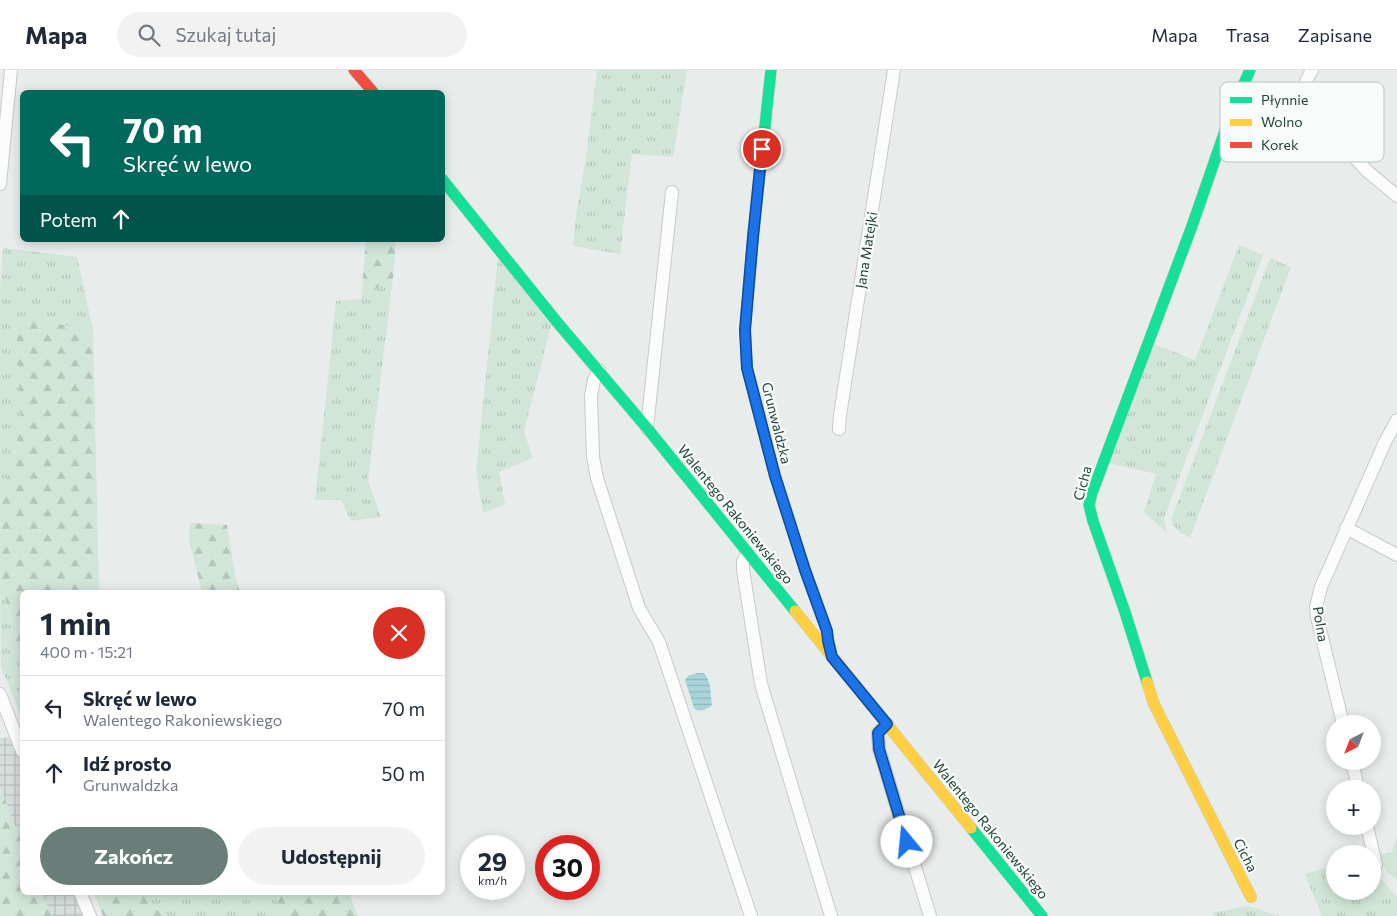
<!DOCTYPE html>
<html lang="pl">
<meta charset="utf-8">
<style>
body{margin:0;font-family:Commissioner,sans-serif;background:#f2f2f3;color:#1f2937;height:100vh;display:flex;flex-direction:column;font-size:19px;white-space:nowrap}
*{box-sizing:border-box;margin:0}
p{font-size:16px;color:#747a83}
.icon{flex:none;width:28px;height:28px;fill:none;stroke:currentColor;stroke-width:2;stroke-linecap:round;stroke-linejoin:round}
.map{position:relative;flex:1;overflow:hidden}
.drawer{position:absolute;left:20px;top:520px;width:425px;height:305px;display:flex;flex-direction:column;background:#fff;border-radius:8px;box-shadow:0 2px 12px #0003}
.drawer>*{flex:none}
.top-card{position:absolute;left:20px;top:20px;width:425px;height:152px;border-radius:8px;box-shadow:0 2px 12px #0003;background:#00695c;color:#fff;overflow:hidden}
.needle{width:32px;rotate:222deg}
.controls{position:absolute;left:1326px;top:645px;display:grid;gap:10px}
.controls a{display:grid;place-items:center;width:55px;height:55px;border-radius:50%;background:#fff;box-shadow:0 2px 12px #0003;font-size:25px}
.speed{position:absolute;left:460px;top:765px;display:flex;gap:10px;font-size:25px;font-weight:700;text-align:center}
.speed>*{display:grid;place-content:center;width:65px;height:65px;border-radius:50%;background:#fff;box-shadow:0 2px 12px #0003;line-height:1}
.speed small{font-size:12px;font-weight:400}
.speed .limit{border:8px solid #d22;background:#fff;color:#111}
.pin{position:absolute;display:grid;place-items:center;width:42px;height:42px;color:#fff;margin:-21px;border:2px solid #fff;border-radius:50%;box-shadow:0 1px 5px #0007}
.me{position:absolute;width:55px;margin:-28px;rotate:343deg;stroke-linejoin:round;filter:drop-shadow(0 0 4px #0008)}
.turn{display:flex;align-items:center;gap:18px;height:105px;padding:0 20px;font-size:22px}
.turn .icon{width:65px;height:65px;stroke-width:2.5}
.turn b{display:block;font-size:35px;line-height:42px}
.then{display:flex;align-items:center;height:48px;padding:0 20px;background:#0003;gap:10px;font-size:19px}
.round{display:grid;place-items:center;flex:none;width:52px;height:52px;border-radius:26px;background:#f2f2f3}
.summary{display:flex;align-items:center;justify-content:space-between;height:85px;padding:0 20px}
h1{font-size:30px;font-weight:700;line-height:38px}
.action{display:flex;gap:10px;margin-top:auto;padding:10px 20px}
.action a{flex:1;height:58px;border-radius:30px;background:#697e78;color:#fff;font-size:20px;font-weight:700;line-height:58px;text-align:center}
.action a+a{background:#f2f2f3;color:#1f2937}
ul{padding:0;list-style:none}
li{display:flex;align-items:center;gap:15px;height:65px;padding:0 20px;border-top:1px solid #e0e1e3}
li div{flex:1}
li b{display:block;font-size:19px}
li em{font-style:normal}
header{display:flex;align-items:center;gap:30px;box-sizing:border-box;height:70px;padding:0 25px;background:#fff;border-bottom:1px solid #e0e1e3}
header strong{font-size:24px}
nav{display:flex;gap:28px;margin-inline-start:auto;font-size:18px}
.search{width:350px;height:45px;background:#f2f2f3;display:flex;align-items:center;gap:12px;box-sizing:border-box;padding:0 18px;border-radius:28px;color:#747a83;font-size:19px}
.map>svg:first-child{display:block}
</style>
<header>
<strong>Mapa</strong>
<div class="search"><svg class="icon" aria-label="search" viewBox="0 0 24 24"><circle cx="10" cy="10" r="6"/><path d="M15 15l6 6"/></svg>Szukaj tutaj</div>
<nav><a>Mapa</a><a>Trasa</a><a>Zapisane</a></nav>
</header>
<div class="map">
<svg width="1397" height="846" viewBox="0 0 1397 846">
<defs>
<pattern id="industrial-grid" width="8" height="8" patternUnits="userSpaceOnUse" patternTransform="scale(1.25)"><rect width="8" height="8" fill="#d6dedb"/><path d="M0 4h8M4 0v8" fill="none" stroke="#b8c0bd"/></pattern>
<pattern id="grass-tufts" width="24" height="20" patternUnits="userSpaceOnUse" patternTransform="scale(1.25)"><rect width="24" height="20" fill="#d1e6d8"/><path d="M3 7l-1-3M5 7V3M7 7l1-3M15 17l-1-3M17 17v-4M19 17l1-3" fill="none" stroke="#b3c6ba"/></pattern>
<pattern id="forest-firs" width="22" height="20" patternUnits="userSpaceOnUse" patternTransform="scale(1.25)"><rect width="22" height="20" fill="#d1e6d8"/><path d="M5 1l3.5 6h-7zM16 11l3.5 6h-7z" fill="#b3c6ba"/></pattern>
<pattern id="water-rules" width="6" height="5" patternUnits="userSpaceOnUse" patternTransform="scale(1.25)"><rect width="6" height="5" fill="#a9d4db"/><path d="M0 2.5h6" fill="none" stroke="#91b7bd"/></pattern>
</defs>
<rect width="100%" height="100%" fill="#e8edeb"/>
<path fill="url(#industrial-grid)" d="M 12,667 L 22,694 L 22,773 L 0,717 L 0,668 Z
M 42,823 L 75,823 L 84,846 L 52,846 Z"/>
<path fill="url(#grass-tufts)" d="M 597,0 L 687,0 L 673,87 L 632,84 L 620,184 L 573,176 L 575,152 L 587,80 Z
M 1239,175 L 1263,185 L 1164,448 L 1167,463 L 1144,442 L 1156,404 L 1108,393 L 1149,272 L 1195,290 Z
M 3,178 L 77,187 L 93,260 L 16,248 L 21,356 L 0,436 L 0,220 Z
M 498,188 L 551,255 L 524,362 L 533,388 L 499,402 L 505,434 L 483,443 L 476,401 Z
M 1270,188 L 1291,197 L 1190,468 L 1180,462 L 1173,455 L 1172,447 Z
M 393,208 L 368,411 L 381,447 L 351,451 L 341,430 L 315,430 L 336,231 L 361,229 Z
M 0,504 L 22,601 L 22,649 L 1,597 Z
M 1397,767 L 1397,810 L 1387,802 L 1379,785 L 1392,782 Z
M 1335,795 L 1335,821 L 1372,821 L 1373,795 L 1385,814 L 1397,826 L 1397,846 L 1322,846 L 1305,804 Z
M 143,823 L 274,823 L 282,846 L 164,846 L 146,830 Z
M 1248,836 L 1280,846 L 1214,846 L 1212,843 Z"/>
<path fill="url(#forest-firs)" d="M 366,170 L 396,170 L 393,208 L 361,229 Z
M 16,247 L 93,260 L 99,522 L 22,522 L 22,601 L 0,504 L 0,436 L 21,356 Z
M 190,453 L 227,455 L 236,509 L 240,522 L 202,522 L 189,470 Z
M 0,717 L 22,773 L 22,822 L 42,823 L 52,846 L 0,846 Z
M 94,823 L 143,823 L 146,830 L 164,846 L 103,846 Z
M 274,823 L 349,823 L 358,846 L 282,846 Z"/>
<path fill="url(#water-rules)" d="M 697,603 L 704,603 C 712,612 710,624 712,635 C 709,639 702,641 696,640 L 694,638 L 685,610 L 688,606 Z"/>
<g fill="none" stroke-linecap="round" stroke-linejoin="round">
<defs>
<path id="street" d="M 1312,0 C 1304,15 1299,20 1308,36 L 1366,100 L 1397,126
M 0,114 L 11,0
M 599,300 L 594,310 L 591,326 L 593,387 L 597,408 L 639,538 L 659,572 L 751,846
M 647,358 L 672,122
M 839,359 L 840,345 L 894,0
M 1346,458 L 1397,485
M 748,484 L 743,491 L 743,500 L 761,614 L 831,846
M 0,624 L 22,681
M 887,654 L 878,663 L 879,679 L 930,846
M 1343,654 L 1317,547 L 1316,537 L 1321,517 L 1385,372 L 1397,350
M 1352,691 L 1358,719
M 1367,756 L 1376,795
M 80,822 L 90,846"/>
<path id="fast" d="M 771,0 L 753,167 L 745,259 L 747,298 L 775,406 L 805,500 L 827,561 L 831,582
M 442,109 L 557,252 L 647,358 L 795,541
M 1147,612 L 1125,542 L 1093,451 L 1089,435 L 1092,423 L 1192,156 L 1233,38 L 1250,0
M 971,758 L 1042,846"/>
<path id="slow" d="M 795,541 L 971,758
M 1147,612 L 1154,634 L 1251,827"/>
<path id="jam" d="M 354,0 L 373,22"/>
</defs>
<use href="#street" stroke="#c5cac8" stroke-width="14"/>
<use href="#fast" stroke="#c3cbc8" stroke-width="12"/>
<use href="#slow" stroke="#c3cbc8" stroke-width="12"/>
<use href="#jam" stroke="#c3cbc8" stroke-width="12"/>
<use href="#street" stroke="#fcfcfc" stroke-width="12"/>
<use href="#fast" stroke="#16e098" stroke-width="11"/>
<use href="#slow" stroke="#ffcf43" stroke-width="11"/>
<use href="#jam" stroke="#f24e42" stroke-width="11"/>
</g>
<g fill="none" stroke-linecap="round" stroke-linejoin="round">
<defs>
<path id="route" d="M 762,79 L 753,167 L 745,260 L 747,298 L 775,406 L 805,500 L 827,561 L 828,571 L 832,587 L 887,654 L 878,663 L 879,679 L 907,772"/>
</defs>
<use href="#route" stroke="#114b97" stroke-width="12"/>
<use href="#route" stroke="#1a73e8" stroke-width="9"/>
</g>
<g text-anchor="middle" dominant-baseline="central" stroke-width="4.5" stroke-linejoin="round" paint-order="stroke">
<g font-size="14" fill="#24423a" stroke="#f7fbf9">
<text transform="translate(866 180) rotate(-81)">Jana Matejki</text>
<text transform="translate(777 353) rotate(76)">Grunwaldzka</text>
<text transform="translate(1082 413) rotate(-75)">Cicha</text>
<text transform="translate(736 444) rotate(51)">Walentego Rakoniewskiego</text>
<text transform="translate(1321 554) rotate(81)">Polna</text>
<text transform="translate(991 759) rotate(51)">Walentego Rakoniewskiego</text>
<text transform="translate(1246 785) rotate(63)">Cicha</text>
</g>
</g>
<rect x="1220" y="12" width="164" height="80" rx="8" fill="#f7fbf9" stroke="#b8c4c0" stroke-width="1"/>
<rect x="1230" y="27" width="22" height="6" fill="#16e098"/>
<rect x="1230" y="49" width="22" height="7" fill="#ffcf43"/>
<rect x="1230" y="72" width="22" height="6" fill="#f24e42"/>
<g font-size="14" fill="#24423a">
<text x="1261" y="35">Płynnie</text>
<text x="1261" y="57">Wolno</text>
<text x="1261" y="80">Korek</text>
</g>
</svg>
<div class="controls">
<a><svg class="needle" viewBox="-14 -14 28 28"><path d="M0-13l5 13h-10z" fill="#e53935"/><path d="M0 13l5-13h-10z" fill="#747a83"/></svg></a>
<a>+</a>
<a>−</a>
</div>
<div class="speed"><div>29<small>km/h</small></div><div class="limit">30</div></div>
<div class="pin" style="left:762px;top:79px;background:#d93025"><svg class="icon" aria-label="arrive" viewBox="0 0 24 24"><path d="M6 21V4h12l-3 4 3 4H6"/></svg></div>
<svg class="me" style="left:907px;top:772px" viewBox="-20 -20 40 40"><circle r="19" fill="#fff"/><path d="M0-13L10 11 0 6-10 11z" fill="#1a73e8"/></svg>
<div class="top-card">
<div class="turn"><svg class="icon" aria-label="left" viewBox="0 0 24 24"><path d="M17 20v-9H6M10 6l-5 5 5 5"/></svg><div><b>70 m</b>Skręć w lewo</div></div>
<div class="then">Potem<svg class="icon" aria-label="ahead" viewBox="0 0 24 24"><path d="M12 20V5M6 11l6-6 6 6"/></svg></div>
</div>
<section class="drawer">
<div class="summary"><div><h1>1 min</h1><p>400 m · 15:21</p></div><a class="round" style="background:#d93025;color:#fff"><svg class="icon" aria-label="close" viewBox="0 0 24 24"><path d="M6 6l12 12M18 6L6 18"/></svg></a></div>
<ul>
<li><svg class="icon" aria-label="left" viewBox="0 0 24 24"><path d="M17 20v-9H6M10 6l-5 5 5 5"/></svg><div><b>Skręć w lewo</b><p>Walentego Rakoniewskiego</p></div><em>70 m</em></li>
<li><svg class="icon" aria-label="ahead" viewBox="0 0 24 24"><path d="M12 20V5M6 11l6-6 6 6"/></svg><div><b>Idź prosto</b><p>Grunwaldzka</p></div><em>50 m</em></li>
</ul>
<div class="action"><a>Zakończ</a><a>Udostępnij</a></div>
</section>
</div>
